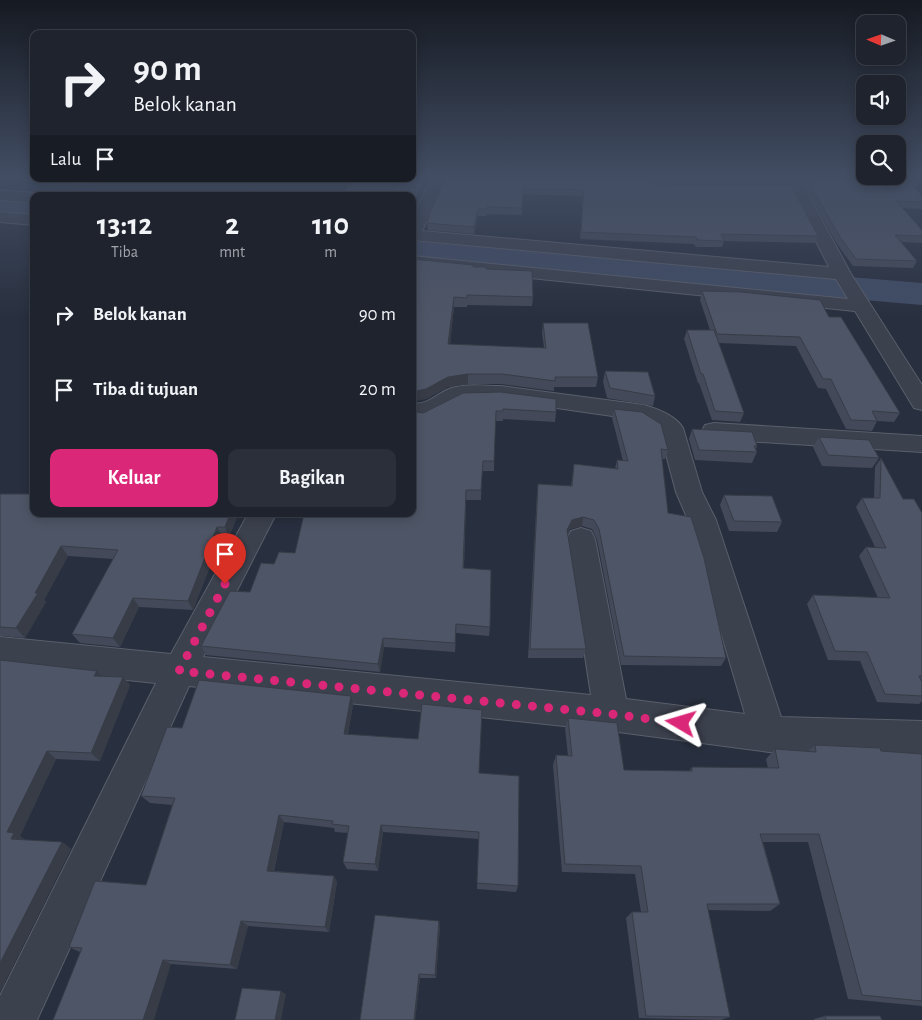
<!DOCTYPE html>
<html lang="id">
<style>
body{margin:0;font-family:"Alegreya Sans",sans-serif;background:#2b2f3a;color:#f1f3f6;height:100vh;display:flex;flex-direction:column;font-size:19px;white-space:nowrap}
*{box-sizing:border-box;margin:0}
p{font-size:16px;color:#a1a4aa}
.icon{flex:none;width:28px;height:28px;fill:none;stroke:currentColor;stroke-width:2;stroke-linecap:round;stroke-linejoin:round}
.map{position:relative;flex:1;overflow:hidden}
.drawer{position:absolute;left:30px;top:192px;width:386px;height:325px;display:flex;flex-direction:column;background:#1e232e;border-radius:10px;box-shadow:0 2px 12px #0003,0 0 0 1px #3c404a}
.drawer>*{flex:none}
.hud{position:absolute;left:30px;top:30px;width:386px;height:152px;border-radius:10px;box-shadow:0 2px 12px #0003,0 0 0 1px #3c404a;background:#1e232e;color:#f1f3f6;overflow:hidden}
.needle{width:32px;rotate:272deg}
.fabs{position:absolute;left:856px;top:15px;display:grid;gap:10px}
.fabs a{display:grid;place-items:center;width:50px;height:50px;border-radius:10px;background:#1e232e;box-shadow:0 2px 12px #0003,0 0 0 1px #3c404a;font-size:25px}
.pin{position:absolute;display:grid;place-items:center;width:42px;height:42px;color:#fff;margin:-51px -21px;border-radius:50% 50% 50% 0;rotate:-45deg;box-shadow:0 0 5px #0007}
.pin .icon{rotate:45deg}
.me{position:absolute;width:55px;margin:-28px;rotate:277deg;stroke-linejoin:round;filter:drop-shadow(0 0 4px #0008)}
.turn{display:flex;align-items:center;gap:18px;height:105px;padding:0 20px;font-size:22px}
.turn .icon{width:65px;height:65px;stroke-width:2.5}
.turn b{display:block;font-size:35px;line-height:42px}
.then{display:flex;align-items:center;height:48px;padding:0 20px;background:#0003;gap:10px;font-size:19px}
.eta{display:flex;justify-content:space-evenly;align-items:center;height:85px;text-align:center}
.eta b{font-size:30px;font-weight:700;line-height:35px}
.action{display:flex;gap:10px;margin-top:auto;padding:10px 20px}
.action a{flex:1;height:58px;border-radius:10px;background:#db2777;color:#fff;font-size:20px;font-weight:700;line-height:58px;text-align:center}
.action a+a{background:#2b2f3a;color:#f1f3f6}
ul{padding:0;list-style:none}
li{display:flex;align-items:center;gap:15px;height:75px;padding:0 20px}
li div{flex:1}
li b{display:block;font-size:19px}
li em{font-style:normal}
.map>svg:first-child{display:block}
</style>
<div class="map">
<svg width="922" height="1020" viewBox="0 0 922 1020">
<rect width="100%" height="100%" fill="#282f3e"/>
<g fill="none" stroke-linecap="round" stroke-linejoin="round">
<path fill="#404b65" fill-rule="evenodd" d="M 0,200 L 34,204 L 34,222 L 0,218 Z
M 412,241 L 922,283 L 922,305 L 412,261 Z"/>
<defs>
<path id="minor" d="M 433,176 L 448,176 L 422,231 L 829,267 L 790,190 L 657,188 L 652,186 L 649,183 L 652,180 L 657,178 L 785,181 L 783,176 L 798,176 L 851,274 L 922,385 L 922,410 L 914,408 L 855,311 L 412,266 L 412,256 L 848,299 L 836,279 L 412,240 L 412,217 Z
M 868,176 L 883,176 L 895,192 L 892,195 L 882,195 Z
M 0,190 L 34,193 L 41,196 L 34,196 L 34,203 L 0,200 Z
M 0,212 L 34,215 L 34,225 L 0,222 Z
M 501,386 L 644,405 C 658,409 676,416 683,428 L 702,492 L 716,520 L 781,717 L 922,721 L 922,757 L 769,752 L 611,731 L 189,686 L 37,1020 L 0,1020 L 0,996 L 156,683 L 0,667 L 0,637 L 171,654 L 248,514 L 276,514 L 203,657 L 591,695 L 567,539 L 571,531 L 581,528 L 591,531 L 595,539 L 626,699 L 745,714 L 688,520 L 676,492 L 660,432 L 640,420 L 501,400 L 462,401 L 432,418 L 424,421 L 412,419 L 412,403 C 427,406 436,394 449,389 C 464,383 485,386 501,386 Z
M 714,423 L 922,436 L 922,452 L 714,439 L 705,437 L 702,431 L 705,425 Z"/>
</defs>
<use href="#minor" stroke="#5a5f6b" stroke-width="2"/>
<use href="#minor" fill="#3c414e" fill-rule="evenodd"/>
</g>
<path fill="#434958" d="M 0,176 L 34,176 L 34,179 L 104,179 L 94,186 L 0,178 Z
M 447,176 L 656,176 L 650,179 L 652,181 L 658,184 L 818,236 L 815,243 L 724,241 L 722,247 L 696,247 L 694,244 L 580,239 L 583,196 L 523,194 L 522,215 L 487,214 L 487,216 L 478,216 L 474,234 L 428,230 L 427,223 Z
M 671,176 L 783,176 L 782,179 Z
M 799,176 L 873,176 L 883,190 L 895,190 L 886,176 L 911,176 L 917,183 L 915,188 L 922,196 L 922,209 L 902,208 L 922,230 L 922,243 L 901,242 L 917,261 L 913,268 L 853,266 L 837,244 Z
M 412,259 L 473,267 L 486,269 L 533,297 L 532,306 L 467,305 L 467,307 L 454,307 L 450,344 L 544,348 L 542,333 L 543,323 L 598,377 L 596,387 L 554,387 L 554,391 L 501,384 L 468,384 L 448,387 L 426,399 Z
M 702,291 L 829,317 L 900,413 L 894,422 L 877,421 L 872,431 L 846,429 L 826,389 L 818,388 L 796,346 L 719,343 L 744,413 L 740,422 L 712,420 L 699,383 L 698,383 L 684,339 L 687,330 L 710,330 L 700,300 Z
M 605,371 L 655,396 L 653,406 L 607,398 L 603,382 Z
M 463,393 L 556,412 L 555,422 L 503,419 L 503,421 L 495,421 L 494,471 L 482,471 L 481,500 L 466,500 L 464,568 L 490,627 L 489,636 L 456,633 L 455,652 L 384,647 L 380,672 L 206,655 L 201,646 L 250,592 L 274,564 L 295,553 L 423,413 Z
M 614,409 L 668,450 L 665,459 L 662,459 L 668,513 L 726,658 L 721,666 L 621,665 L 597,539 L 592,529 L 582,526 L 570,529 L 568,535 L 586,649 L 583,658 L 528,658 L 537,493 L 538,484 L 571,486 L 574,464 L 615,469 L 617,460 L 623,461 L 612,418 Z
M 692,429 L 757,446 L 756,449 L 757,452 L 752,463 L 695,460 L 689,439 Z
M 819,437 L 879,458 L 872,468 L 822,466 L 813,447 Z
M 881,458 L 903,499 L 922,513 L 922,701 L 919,704 L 877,702 L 860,661 L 828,660 L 807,604 L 813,595 L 878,598 L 859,556 L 866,547 L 875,547 L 856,507 L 862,498 L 874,498 L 875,467 Z
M 0,494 L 34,514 L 242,514 L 240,517 L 237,517 L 229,537 L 222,536 L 193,610 L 139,607 L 120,647 L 80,643 L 72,634 L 113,559 L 68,556 L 44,600 L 46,602 L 25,638 L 0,636 Z
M 724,495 L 782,522 L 777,532 L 729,531 L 720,505 Z
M 0,660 L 101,676 L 123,677 L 130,685 L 100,761 L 56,759 L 20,836 L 25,840 L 62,842 L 71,849 L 0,992 Z
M 351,696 L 353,705 L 348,734 L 479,773 L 518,886 L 516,892 L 477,889 L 479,839 L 383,832 L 378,871 L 347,869 L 343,862 L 348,833 L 335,832 L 334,828 L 284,822 L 274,871 L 334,876 L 337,882 L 329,932 L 248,926 L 237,969 L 171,964 L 80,952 L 69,947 L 146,885 L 172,805 L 150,803 L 141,796 L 182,728 Z
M 568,718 L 624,770 L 689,771 L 692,767 L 768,768 L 766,759 L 775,749 L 808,751 L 815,745 L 922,754 L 922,1006 L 848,999 L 808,842 L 763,842 L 780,904 L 770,911 L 708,910 L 730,1017 L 720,1020 L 639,1018 L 626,918 L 632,912 L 641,912 L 635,874 L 562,872 L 553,765 L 556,755 L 568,756 L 565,728 Z
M 440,926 L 436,978 L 420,978 L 415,1020 L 360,1020 Z
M 825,1016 L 882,1020 L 815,1020 L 814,1019 Z"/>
<path fill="#373c47" d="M 427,176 L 431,176 L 412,212 L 412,205 Z
M 656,176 L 651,179 L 647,183 L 648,177 Z
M 92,179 L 104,179 L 94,186 L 91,180 Z
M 478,209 L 478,216 L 474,234 L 474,227 Z
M 454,297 L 454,307 L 449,354 L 448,344 Z
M 468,374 L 468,384 L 448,387 L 426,399 L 412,402 L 412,392 L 448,377 Z
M 230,514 L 235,514 L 237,517 L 229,537 L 225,527 Z
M 583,517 L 582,526 L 570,529 L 565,539 L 567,530 L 572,520 Z
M 217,527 L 222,536 L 193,610 L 188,601 Z
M 61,546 L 68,556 L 44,600 L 46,602 L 25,638 L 16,628 Z
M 133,598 L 139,607 L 120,647 L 113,638 Z
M 456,624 L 456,633 L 455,652 L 455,643 Z
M 383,638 L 384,647 L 380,672 L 378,664 Z
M 97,671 L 104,680 L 94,676 Z
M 123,677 L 130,685 L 100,761 L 91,753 Z
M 351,696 L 353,705 L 346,743 L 344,734 Z
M 47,751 L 56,759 L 20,836 L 25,840 L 11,839 L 7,832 Z
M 279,815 L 284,822 L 272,877 L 267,871 Z
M 381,825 L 383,832 L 378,871 L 375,864 Z
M 62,842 L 71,849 L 0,992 L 0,963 Z
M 334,876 L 337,882 L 329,932 L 325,927 Z
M 241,921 L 248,926 L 237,969 L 230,965 Z
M 439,921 L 440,926 L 436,978 L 435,975 Z
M 163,960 L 171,964 L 154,1020 L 143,1020 Z
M 419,974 L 420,978 L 415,1020 L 414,1020 Z
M 281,991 L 286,994 L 281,1020 L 275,1020 Z"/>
<path fill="#4e5566" stroke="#373c47" d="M 412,176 L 427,176 L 412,205 L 412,196 L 344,196 L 349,179 L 412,179 Z
M 447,176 L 649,176 L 652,181 L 658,184 L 791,185 L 818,236 L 721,234 L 724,241 L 698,240 L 696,237 L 581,232 L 584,190 L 523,188 L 522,208 L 487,207 L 487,209 L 478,209 L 474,227 L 427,223 L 431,210 Z
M 805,176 L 873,176 L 883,190 L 895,190 L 900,186 L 893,176 L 911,176 L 917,183 L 911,183 L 922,196 L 922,202 L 896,201 L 922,230 L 922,236 L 895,235 L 917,261 L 856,259 L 840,237 Z
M 412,259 L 473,265 L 473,267 L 486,267 L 486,269 L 532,271 L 533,297 L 467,295 L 467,298 L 454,297 L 448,344 L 546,348 L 543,323 L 588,323 L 598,377 L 555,377 L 555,381 L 502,374 L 468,374 L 448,377 L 426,389 L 412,392 Z
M 702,291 L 741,292 L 820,300 L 829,317 L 841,317 L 900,413 L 872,411 L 877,421 L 851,420 L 831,379 L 823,379 L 800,337 L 717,334 Z
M 687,330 L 714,330 L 744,413 L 715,411 L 703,374 L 701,374 Z
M 605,371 L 648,372 L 655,396 L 610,388 Z
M 501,392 L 556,399 L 556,412 L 503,409 L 503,411 L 496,411 L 494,461 L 483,461 L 481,490 L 466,490 L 463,568 L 491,570 L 490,627 L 456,624 L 455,643 L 383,638 L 378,664 L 201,646 L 230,591 L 250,592 L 261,563 L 274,564 L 279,552 L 295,553 L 304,514 L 412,514 L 412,411 L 423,413 L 463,393 Z
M 614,409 L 642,412 L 661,424 L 668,450 L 661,449 L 668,513 L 691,517 L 704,558 L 726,658 L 624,656 L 599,529 L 594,520 L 583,517 L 572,520 L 567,530 L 586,649 L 530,649 L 538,484 L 572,486 L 574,464 L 618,469 L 617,460 L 628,461 Z
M 692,429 L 752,432 L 757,446 L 754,446 L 757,452 L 699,450 Z
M 819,437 L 869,440 L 879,458 L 828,455 Z
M 881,458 L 903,499 L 914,499 L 922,513 L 922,676 L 919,676 L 922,682 L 922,696 L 885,694 L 867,652 L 835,651 L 813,595 L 890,598 L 866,547 L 886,548 L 862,498 L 880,498 Z
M 0,494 L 34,494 L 34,514 L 230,514 L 225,527 L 217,527 L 188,601 L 133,598 L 113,638 L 72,634 L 118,550 L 61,546 L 35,593 L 38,593 L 16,628 L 0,627 Z
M 724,495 L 772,496 L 782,522 L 734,521 Z
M 0,660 L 97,671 L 94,676 L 123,677 L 91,753 L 47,751 L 7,832 L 14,833 L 11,839 L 62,842 L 0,963 Z
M 199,680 L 351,696 L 344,734 L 418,739 L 422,704 L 482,710 L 479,773 L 519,776 L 518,886 L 477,883 L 479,832 L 381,825 L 375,864 L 343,862 L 349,826 L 332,824 L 333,821 L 279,815 L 267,871 L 334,876 L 325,927 L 241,921 L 230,965 L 163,960 L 143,1020 L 53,1020 L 82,948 L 69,947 L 95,881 L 146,885 L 175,798 L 141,796 L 167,727 L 182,728 Z
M 568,718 L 617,723 L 624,770 L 692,771 L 692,767 L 779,768 L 775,749 L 816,752 L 815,745 L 880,748 L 881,751 L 922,754 L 922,1001 L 862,995 L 819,834 L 760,834 L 780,904 L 707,904 L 730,1017 L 646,1016 L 632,912 L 648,912 L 641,866 L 565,864 L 556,755 L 572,756 Z
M 375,915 L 439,921 L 435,975 L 419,974 L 414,1020 L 360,1020 Z
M 242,988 L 281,991 L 275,1020 L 235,1020 Z
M 825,1016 L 880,1016 L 882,1020 L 826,1020 Z"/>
<linearGradient id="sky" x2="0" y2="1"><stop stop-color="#161a22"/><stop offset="0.55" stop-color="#424d63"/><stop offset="1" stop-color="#424d63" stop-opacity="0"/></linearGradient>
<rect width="922" height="319" fill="url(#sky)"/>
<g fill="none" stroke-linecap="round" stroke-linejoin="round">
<path stroke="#db2777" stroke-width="9" stroke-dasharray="0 16.2" d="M 225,584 L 179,671 L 611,714 L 681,723"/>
</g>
</svg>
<div class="fabs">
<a><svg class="needle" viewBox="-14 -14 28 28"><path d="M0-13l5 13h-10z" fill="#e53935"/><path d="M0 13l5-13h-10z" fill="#a1a4aa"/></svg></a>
<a><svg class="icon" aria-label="sound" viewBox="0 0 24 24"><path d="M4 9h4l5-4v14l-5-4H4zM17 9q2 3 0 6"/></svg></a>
<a><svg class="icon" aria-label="search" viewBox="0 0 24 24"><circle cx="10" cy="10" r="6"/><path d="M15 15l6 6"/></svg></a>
</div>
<div class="pin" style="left:225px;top:584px;background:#d93025"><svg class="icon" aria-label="arrive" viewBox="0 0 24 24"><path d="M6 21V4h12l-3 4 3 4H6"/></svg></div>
<svg class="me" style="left:681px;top:723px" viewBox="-20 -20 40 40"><path d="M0-17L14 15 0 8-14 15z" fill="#db2777" stroke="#fff" stroke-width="4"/></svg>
<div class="hud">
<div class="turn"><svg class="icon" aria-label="right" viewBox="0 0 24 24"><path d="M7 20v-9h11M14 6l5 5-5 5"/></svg><div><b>90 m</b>Belok kanan</div></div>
<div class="then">Lalu<svg class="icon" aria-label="arrive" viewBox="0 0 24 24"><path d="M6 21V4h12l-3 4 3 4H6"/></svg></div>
</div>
<section class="drawer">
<div class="eta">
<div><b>13:12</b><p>Tiba</p></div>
<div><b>2</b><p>mnt</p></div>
<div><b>110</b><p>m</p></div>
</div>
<ul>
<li><svg class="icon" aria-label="right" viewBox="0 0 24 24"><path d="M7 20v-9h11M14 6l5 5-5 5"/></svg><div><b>Belok kanan</b></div><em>90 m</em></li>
<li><svg class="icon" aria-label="arrive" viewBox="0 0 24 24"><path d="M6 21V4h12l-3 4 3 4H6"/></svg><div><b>Tiba di tujuan</b></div><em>20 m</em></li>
</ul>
<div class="action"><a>Keluar</a><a>Bagikan</a></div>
</section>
</div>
